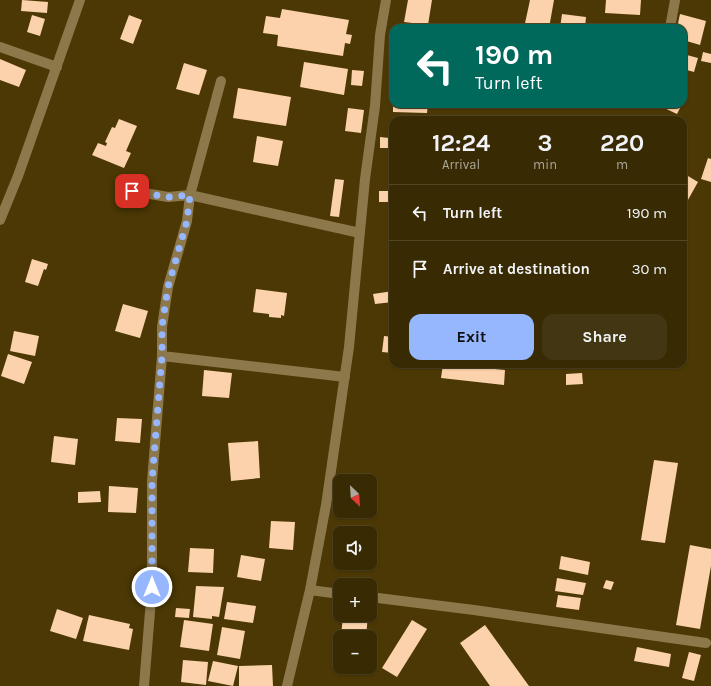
<!DOCTYPE html>
<meta charset="utf-8">
<style>
body{margin:0;font-family:Karla,sans-serif;background:#433612;color:#f1f3f6;height:100vh;display:flex;flex-direction:column;font-size:15px;white-space:nowrap}
*{box-sizing:border-box;margin:0}
p{font-size:13px;color:#aba79a}
.icon{flex:none;width:22px;height:22px;fill:none;stroke:currentColor;stroke-width:2;stroke-linecap:round;stroke-linejoin:round}
.map{position:relative;flex:1;overflow:hidden}
.sheet{position:absolute;left:389px;top:116px;width:298px;height:252px;display:flex;flex-direction:column;background:#382a03;border-radius:12px;box-shadow:0 1px 3px #0004,0 0 0 1px #524625}
.sheet>*{flex:none}
.hud{position:absolute;left:389px;top:24px;width:298px;height:84px;border-radius:12px;box-shadow:0 1px 3px #0004,0 0 0 1px #524625;background:#00695c;color:#fff;overflow:hidden}
.needle{width:26px;rotate:155deg}
.tools{position:absolute;left:333px;top:474px;display:grid;gap:8px}
.tools a{display:grid;place-items:center;width:44px;height:44px;border-radius:8px;background:#382a03;box-shadow:0 1px 3px #0004,0 0 0 1px #524625;font-size:20px}
.pin{position:absolute;display:grid;place-items:center;width:34px;height:34px;color:#fff;margin:-17px;border-radius:8px;box-shadow:0 2px 6px #0006}
.me{position:absolute;width:44px;margin:-22px;rotate:0deg;stroke-linejoin:round;filter:drop-shadow(0 0 3px #0008)}
.turn{display:flex;align-items:center;gap:14px;height:84px;padding:0 20px;font-size:18px}
.turn .icon{width:52px;height:52px;stroke-width:2.5}
.turn b{display:block;font-size:28px;line-height:34px}
.eta{display:flex;justify-content:space-evenly;align-items:center;height:68px;text-align:center}
.eta b{font-size:24px;font-weight:700;line-height:28px}
.action{display:flex;gap:8px;margin-top:auto;padding:8px 20px}
.action a{flex:1;height:46px;border-radius:12px;background:#96b6fd;color:#111;font-size:16px;font-weight:700;line-height:46px;text-align:center}
.action a+a{background:#433612;color:#f1f3f6}
ul{padding:0;list-style:none}
li{display:flex;align-items:center;gap:12px;height:56px;padding:0 20px;border-top:1px solid #524625}
li div{flex:1}
li b{display:block;font-size:15px}
li em{font-style:normal}
.map>svg:first-child{display:block}
</style>
<div class="map">
<svg width="711" height="686" viewBox="0 0 711 686">
<rect width="100%" height="100%" fill="#4b3804"/>
<path fill="#fbd2ab" d="M 22,0 L 48,2 L 47,13 L 21,11 Z
M 408,0 L 432,0 L 428,25 L 404,22 Z
M 530,0 L 554,0 L 549,28 L 524,28 Z
M 606,0 L 641,0 L 640,15 L 605,13 Z
M 282,9 L 349,20 L 346,34 L 352,35 L 350,44 L 345,43 L 343,56 L 277,46 L 278,35 L 263,33 L 266,16 L 280,18 Z
M 562,14 L 586,17 L 585,28 L 560,28 Z
M 680,14 L 706,21 L 700,45 L 683,40 L 683,28 L 677,28 Z
M 32,15 L 45,19 L 40,36 L 27,32 Z
M 129,15 L 142,20 L 133,44 L 120,39 Z
M 703,52 L 711,54 L 711,63 L 701,61 Z
M 683,54 L 698,58 L 694,72 L 683,69 Z
M 0,59 L 26,70 L 19,87 L 0,80 Z
M 304,62 L 348,69 L 344,95 L 300,87 Z
M 184,63 L 207,70 L 199,95 L 176,89 Z
M 352,70 L 364,71 L 362,86 L 351,85 Z
M 238,88 L 291,97 L 286,126 L 233,118 Z
M 393,104 L 428,104 L 427,113 L 393,112 Z
M 661,104 L 682,104 L 677,114 L 660,106 Z
M 348,108 L 364,110 L 361,133 L 345,131 Z
M 119,119 L 137,126 L 126,151 L 131,153 L 124,168 L 92,155 L 98,143 L 106,146 L 107,143 L 105,142 L 112,127 L 115,128 Z
M 257,136 L 283,141 L 278,166 L 253,162 Z
M 380,137 L 389,138 L 388,148 L 380,148 Z
M 708,158 L 711,159 L 711,182 L 701,179 Z
M 683,173 L 698,182 L 684,207 L 683,206 Z
M 335,179 L 344,180 L 339,217 L 330,216 Z
M 379,191 L 390,191 L 389,202 L 379,202 Z
M 32,259 L 48,264 L 46,270 L 44,269 L 38,286 L 25,282 Z
M 256,289 L 287,293 L 284,316 L 281,315 L 281,318 L 269,317 L 269,314 L 253,312 Z
M 393,291 L 393,302 L 375,304 L 373,294 Z
M 123,304 L 148,311 L 140,338 L 115,331 Z
M 14,331 L 39,336 L 35,356 L 10,351 Z
M 384,336 L 393,337 L 393,353 L 382,352 Z
M 8,354 L 32,362 L 24,384 L 1,376 Z
M 443,364 L 505,370 L 504,385 L 441,378 Z
M 204,370 L 232,373 L 229,398 L 202,396 Z
M 582,373 L 583,384 L 566,385 L 566,374 Z
M 117,418 L 142,419 L 140,443 L 115,441 Z
M 54,436 L 78,439 L 75,465 L 51,462 Z
M 258,441 L 260,478 L 231,481 L 228,443 Z
M 654,460 L 678,463 L 665,543 L 641,540 Z
M 109,486 L 138,488 L 136,513 L 108,512 Z
M 100,491 L 101,502 L 78,503 L 78,492 Z
M 271,521 L 295,522 L 293,550 L 269,548 Z
M 690,545 L 711,549 L 711,566 L 700,629 L 676,625 Z
M 190,548 L 214,549 L 213,573 L 188,572 Z
M 241,555 L 265,559 L 261,581 L 237,577 Z
M 561,556 L 590,562 L 588,575 L 559,569 Z
M 557,578 L 586,583 L 583,595 L 555,591 Z
M 606,580 L 614,582 L 611,590 L 603,588 Z
M 196,586 L 224,587 L 219,617 L 212,616 L 212,619 L 193,617 Z
M 558,595 L 581,598 L 579,610 L 556,607 Z
M 227,602 L 256,606 L 253,623 L 224,619 Z
M 176,608 L 190,609 L 189,618 L 175,617 Z
M 57,609 L 83,618 L 76,639 L 50,631 Z
M 89,615 L 130,624 L 129,628 L 133,629 L 129,650 L 83,641 Z
M 343,615 L 368,615 L 366,637 L 341,637 Z
M 184,620 L 213,624 L 209,651 L 180,647 Z
M 412,620 L 427,629 L 397,677 L 382,668 Z
M 485,625 L 529,686 L 490,686 L 460,643 Z
M 222,627 L 245,631 L 240,659 L 217,655 Z
M 637,647 L 671,654 L 669,667 L 634,661 Z
M 689,652 L 701,655 L 694,681 L 682,678 Z
M 183,660 L 208,662 L 206,685 L 181,682 Z
M 213,661 L 238,666 L 233,686 L 208,681 Z
M 272,665 L 273,686 L 239,686 L 239,666 Z"/>
<g fill="none" stroke-linecap="round" stroke-linejoin="round">
<path stroke="#8d784c" stroke-width="10" d="M 670,28 L 675,0
M 0,47 L 57,67
M 221,81 L 190,195 L 187,221 L 168,287 L 162,327 L 162,356 L 345,377
M 132,191 L 168,197 L 190,195 L 360,233
M 0,220 L 18,176 L 80,0
M 310,590 L 340,594
M 370,597 L 474,610 L 706,643
M 144,686 L 152,587 L 152,481 L 162,356
M 287,686 L 310,590 L 326,505 L 349,347 L 365,179 L 375,106 L 380,35 L 386,0"/>
</g>
<g fill="none" stroke-linecap="round" stroke-linejoin="round">
<path stroke="#96b6fd" stroke-width="7" stroke-dasharray="0 12.6" d="M 132,191 L 168,197 L 190,195 L 187,221 L 168,287 L 162,326 L 162,356 L 152,481 L 152,587"/>
</g>
</svg>
<div class="tools">
<a><svg class="needle" viewBox="-14 -14 28 28"><path d="M0-13l5 13h-10z" fill="#e53935"/><path d="M0 13l5-13h-10z" fill="#aba79a"/></svg></a>
<a><svg class="icon" aria-label="sound" viewBox="0 0 24 24"><path d="M4 9h4l5-4v14l-5-4H4zM17 9q2 3 0 6"/></svg></a>
<a>+</a>
<a>−</a>
</div>
<div class="pin" style="left:132px;top:191px;background:#d93025"><svg class="icon" aria-label="arrive" viewBox="0 0 24 24"><path d="M6 21V4h12l-3 4 3 4H6"/></svg></div>
<svg class="me" style="left:152px;top:587px" viewBox="-20 -20 40 40"><circle r="17" fill="#96b6fd" stroke="#fff" stroke-width="3"/><path d="M0-11L8 9 0 5-8 9z" fill="#fff"/></svg>
<div class="hud">
<div class="turn"><svg class="icon" aria-label="left" viewBox="0 0 24 24"><path d="M17 20v-9H6M10 6l-5 5 5 5"/></svg><div><b>190 m</b>Turn left</div></div>
</div>
<section class="sheet">
<div class="eta">
<div><b>12:24</b><p>Arrival</p></div>
<div><b>3</b><p>min</p></div>
<div><b>220</b><p>m</p></div>
</div>
<ul>
<li><svg class="icon" aria-label="left" viewBox="0 0 24 24"><path d="M17 20v-9H6M10 6l-5 5 5 5"/></svg><div><b>Turn left</b></div><em>190 m</em></li>
<li><svg class="icon" aria-label="arrive" viewBox="0 0 24 24"><path d="M6 21V4h12l-3 4 3 4H6"/></svg><div><b>Arrive at destination</b></div><em>30 m</em></li>
</ul>
<div class="action"><a>Exit</a><a>Share</a></div>
</section>
</div>
